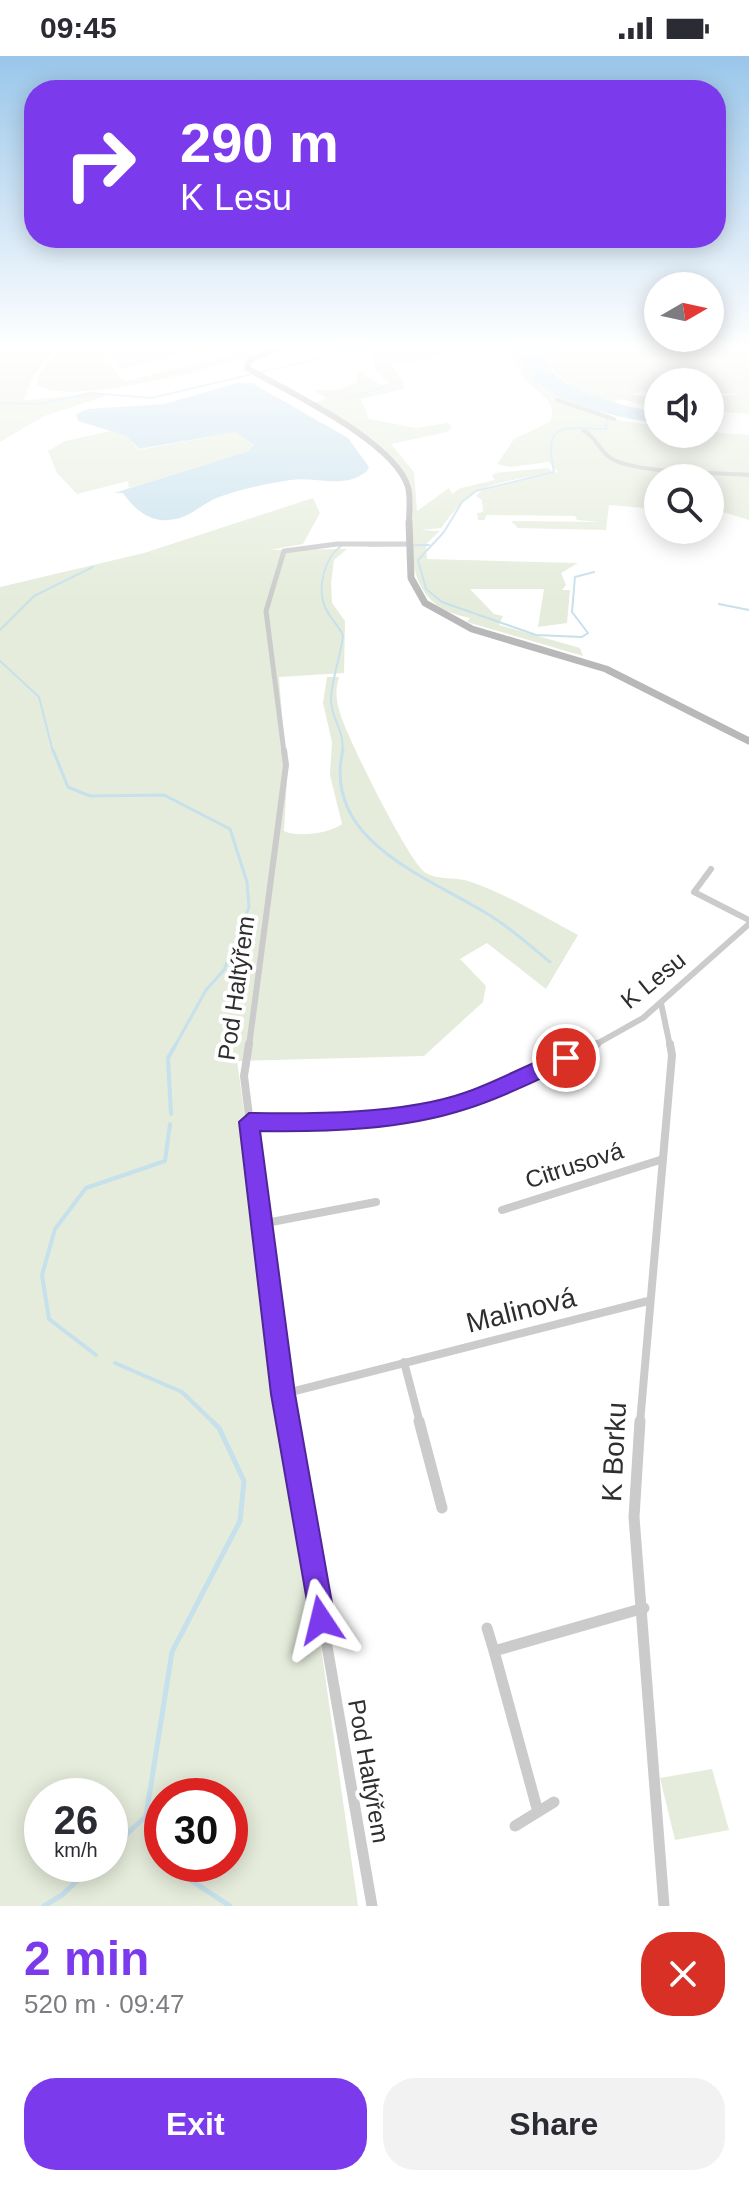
<!DOCTYPE html>
<meta charset="utf-8">
<style>
body{margin:0;font-family:Arial,sans-serif;background:#f2f2f3;color:#2b2b33;height:100vh;display:flex;flex-direction:column;font-size:30px;white-space:nowrap}
*{box-sizing:border-box;margin:0}
p{font-size:26px;color:#7c7c81}
.icon{flex:none;width:44px;height:44px;fill:none;stroke:currentColor;stroke-width:2;stroke-linecap:round;stroke-linejoin:round}
.map{position:relative;height:1850px;overflow:hidden}
.drawer{display:flex;flex-direction:column;background:#fff;flex:1}
.drawer>*{flex:none}
.guide{position:absolute;left:24px;top:24px;width:702px;height:168px;border-radius:32px;box-shadow:0 4px 20px #0003;background:#7c3aed;color:#fff;overflow:hidden}
.needle{width:52px;rotate:81deg}
.controls{position:absolute;left:644px;top:216px;display:grid;gap:16px}
.controls a{display:grid;place-items:center;width:80px;height:80px;border-radius:50%;background:#fff;box-shadow:0 4px 20px #0003;font-size:40px}
.speed{position:absolute;left:24px;top:1722px;display:flex;gap:16px;font-size:40px;font-weight:700;text-align:center}
.speed>*{display:grid;place-content:center;width:104px;height:104px;border-radius:50%;background:#fff;box-shadow:0 4px 20px #0003;line-height:1}
.speed small{font-size:20px;font-weight:400}
.speed .limit{border:12px solid #d22;background:#fff;color:#111}
.pin{position:absolute;display:grid;place-items:center;width:68px;height:68px;color:#fff;margin:-34px;border:4px solid #fff;border-radius:50%;box-shadow:0 2px 8px #0007}
.me{position:absolute;width:88px;margin:-44px;rotate:350deg;stroke-linejoin:round;filter:drop-shadow(0 0 6px #0008)}
.turn{display:flex;align-items:center;gap:28px;height:168px;padding:0 24px;font-size:36px}
.turn .icon{width:104px;height:104px;stroke-width:2.5}
.turn b{display:block;font-size:56px;line-height:68px}
.round{display:grid;place-items:center;flex:none;width:84px;height:84px;border-radius:32px;background:#f2f2f3}
.summary{display:flex;align-items:center;justify-content:space-between;height:136px;padding:0 24px}
h1{font-size:48px;font-weight:600;line-height:60px;color:#7c3aed}
.button{display:flex;gap:16px;margin-top:auto;padding:16px 24px}
.button a{flex:1;height:92px;border-radius:32px;background:#7c3aed;color:#fff;font-size:32px;font-weight:600;line-height:92px;text-align:center}
.button a+a{background:#f2f2f3;color:#2b2b33}
.status{display:flex;justify-content:space-between;align-items:center;height:56px;padding:0 40px;background:#fff;direction:ltr}
.status svg{height:22px;fill:currentColor}
.map>svg:first-child{display:block}
</style>
<div class="status"><b>09:45</b><svg viewBox="0 0 49 12"><path d="M0 12V9h3v3zM5 12V6h3v6zM10 12V3h3v9zM15 12V0h3v12zM26 1h20v11H26zM47 4h2v5h-2z"/></svg></div>
<div class="map">
<svg width="749" height="1850" viewBox="0 0 749 1850">
<rect width="100%" height="100%" fill="#fff"/>
<path fill="#e5ecdb" fill-rule="evenodd" d="M 0,289 L 58,289 L 33,321 L 23,345 L 8,346 L 104,337 L 106,340 L 44,360 L 0,386 L 0,344 L 6,345 L 0,343 Z
M 68,289 L 100,289 L 118,320 L 126,325 L 245,295 L 252,300 C 207,312 75,351 37,329 L 40,317 L 59,293 L 69,292 Z
M 102,289 L 220,289 L 121,313 Z
M 382,289 L 520,289 C 516,329 570,345 601,356 L 598,357 L 622,365 L 658,370 L 658,378 L 710,376 L 749,379 L 749,464 L 710,452 L 710,422 L 658,422 L 658,453 L 609,449 L 606,474 L 518,472 L 511,465 L 600,466 L 577,464 L 575,460 L 486,459 L 485,464 L 478,464 L 477,457 L 483,456 L 482,444 L 476,440 L 481,435 L 558,416 L 549,406 L 510,411 L 497,408 L 514,383 L 550,366 C 557,349 545,341 534,332 C 520,321 516,304 504,293 C 489,280 444,298 427,304 C 415,308 401,306 390,308 L 404,326 L 404,333 L 361,343 L 369,363 L 416,372 L 447,367 L 452,370 L 447,376 L 391,388 L 414,416 L 417,455 L 449,432 L 452,438 L 461,432 L 495,424 L 492,420 L 495,417 L 548,412 L 552,415 C 544,419 532,420 522,422 C 481,430 467,436 441,472 L 421,474 L 440,475 L 426,488 L 427,503 L 578,507 L 561,517 L 566,529 L 562,534 L 570,534 L 567,567 L 538,571 L 544,533 L 470,533 L 494,558 L 503,560 L 499,569 L 580,592 L 583,600 L 467,566 L 470,562 C 399,549 413,488 411,429 C 396,390 349,368 315,347 L 327,342 L 313,334 L 339,334 L 357,326 L 358,314 L 381,329 L 391,327 C 379,319 369,309 371,294 Z
M 547,289 L 749,289 L 749,358 L 710,355 L 710,341 L 746,338 L 710,337 L 710,326 L 658,326 L 658,338 L 648,339 L 642,334 L 631,339 L 658,341 L 658,352 L 620,343 L 615,345 L 618,348 C 595,343 536,319 547,289 Z
M 111,375 L 128,380 L 138,394 L 236,376 L 247,381 L 256,393 L 129,432 L 128,425 L 77,438 L 57,417 L 48,395 L 65,385 Z
M 313,442 L 320,457 L 303,488 L 270,494 L 347,493 L 334,504 L 331,527 L 332,547 L 345,565 L 344,617 L 279,621 L 287,723 L 284,775 C 298,782 330,777 342,768 L 330,719 L 332,686 L 323,647 L 327,621 L 339,621 C 335,633 336,644 340,657 C 346,679 409,807 426,817 C 437,824 456,821 468,825 C 507,838 542,860 578,879 L 546,933 L 487,887 L 460,903 L 486,930 L 483,946 L 424,1000 L 237,1005 L 358,1850 L 0,1850 L 0,531 L 144,497 ZM 42,1740 L 110,1740 L 110,1808 L 42,1808 ZM 162,1740 L 230,1740 L 230,1808 L 162,1808 Z
M 712,1713 L 729,1774 L 675,1784 L 660,1722 Z"/>
<path fill="#c6e0ec" d="M 520,289 L 547,289 C 531,331 631,352 658,356 L 658,367 C 620,363 513,341 520,289 Z
M 237,327 L 252,327 L 348,382 L 369,411 L 367,415 C 345,434 316,420 290,424 C 266,428 234,434 212,444 C 197,452 187,463 168,464 C 149,466 133,452 123,437 L 114,437 L 249,395 L 254,389 L 236,376 L 139,393 L 127,380 L 78,365 L 76,358 L 88,353 L 164,348 Z"/>
<g fill="none" stroke-linecap="round" stroke-linejoin="round">
<path stroke="#c6e0ec" stroke-width="2" d="M 344,344 L 386,330
M 0,347 L 39,348 L 91,337 L 151,342 L 368,291
M 341,490 C 324,502 317,532 325,551 C 329,561 338,569 343,579 C 341,600 332,621 331,642 C 330,662 346,676 342,696
M 368,490 L 429,489
M 594,516 L 575,521 L 572,556 L 588,577 L 582,581 L 536,579 L 442,546 L 426,533 L 418,504 L 444,476 L 462,446 L 476,435 L 554,416 C 542,363 564,373 606,373 L 607,362
M 719,548 L 749,554
M 0,574 L 34,540 L 93,511
M 0,605 L 39,641 L 53,696"/>
<path stroke="#c6e0ec" stroke-width="3" d="M 53,694 L 68,731 L 90,740 L 164,739 L 230,773 L 247,826 L 249,851 L 224,914 L 206,934 L 175,990
M 343,694 C 321,784 427,821 486,857 C 510,871 529,889 550,906"/>
<path stroke="#c6e0ec" stroke-width="4" d="M 171,1058 L 168,1002 L 176,988
M 96,1299 L 49,1263 L 42,1219 L 55,1173 L 86,1132 L 165,1105 L 170,1068
M 115,1307 L 182,1336 L 214,1367"/>
<path stroke="#c6e0ec" stroke-width="5" d="M 110,1794 L 145,1761
M 162,1806 L 154,1800 L 146,1760 L 172,1596 L 240,1465 L 244,1425 L 219,1372 L 212,1365
M 166,1808 L 230,1850
M 44,1850 L 62,1839 L 95,1808"/>
<path stroke="#cbcbcb" stroke-width="4" d="M 557,344 L 614,363
M 584,375 C 596,380 599,397 614,404 C 644,418 713,416 749,419"/>
<path stroke="#cbcbcb" stroke-width="5" d="M 284,696 L 266,555 L 284,495 L 337,488 L 409,488"/>
<path stroke="#cbcbcb" stroke-width="6" d="M 711,813 L 694,836 L 749,864
M 661,947 L 670,990
M 249,990 L 286,709 L 284,694
M 593,990 L 643,962 L 749,868"/>
<path stroke="#cbcbcb" stroke-width="8" d="M 249,988 L 244,1020 L 288,1367
M 249,1066 L 391,1061 L 466,1045 L 597,988
M 502,1154 L 660,1104
M 261,1168 L 376,1146
M 404,1306 L 420,1367
M 283,1338 L 648,1245
M 640,1367 L 672,999 L 670,988"/>
<path stroke="#cbcbcb" stroke-width="11" d="M 288,1365 L 372,1850
M 419,1365 L 442,1452
M 640,1365 L 634,1461 L 664,1850
M 487,1572 L 494,1595
M 538,1756 L 494,1595 L 644,1552
M 515,1770 L 554,1746"/>
<path stroke="#b8b8b8" stroke-width="6" d="M 286,289 L 250,304 L 247,312 C 288,336 395,385 408,431 C 411,442 409,456 409,468"/>
<path stroke="#b8b8b8" stroke-width="7" d="M 409,466 L 411,522 L 425,547 L 472,573 L 606,613 L 749,685"/>
</g>
<linearGradient id="sky" x2="0" y2="1"><stop stop-color="#9ac6ea"/><stop offset="0.53" stop-color="#fff"/><stop offset="1" stop-color="#fff" stop-opacity="0"/></linearGradient>
<rect width="749" height="548" fill="url(#sky)"/>
<path fill="#7c3aed" stroke="#51269a" stroke-width="2" d="M 566,994 L 576,1002 L 573,1008 C 538,1023 503,1042 466,1053 C 402,1074 327,1076 260,1075 L 295,1338 L 335,1564 L 331,1574 L 321,1578 L 312,1574 L 271,1338 L 239,1066 L 249,1057 C 312,1058 404,1058 464,1037 C 499,1025 531,1006 566,994 Z"/>
<g text-anchor="middle" dominant-baseline="central" stroke-width="8" stroke-linejoin="round" paint-order="stroke">
<g font-size="24" fill="#2e2e2e" stroke="#fff">
<text transform="translate(653 924) rotate(-39)">K Lesu</text>
<text transform="translate(236 932) rotate(-82)">Pod Haltýřem</text>
<text transform="translate(574 1109) rotate(-18)">Citrusová</text>
<text transform="translate(369 1715) rotate(80)">Pod Haltýřem</text>
</g>
<g font-size="28" fill="#2e2e2e" stroke="#fff">
<text transform="translate(521 1254) rotate(-14)">Malinová</text>
<text transform="translate(614 1396) rotate(-87)">K Borku</text>
</g>
</g>
</svg>
<div class="controls">
<a><svg class="needle" viewBox="-14 -14 28 28"><path d="M0-13l5 13h-10z" fill="#e53935"/><path d="M0 13l5-13h-10z" fill="#7c7c81"/></svg></a>
<a><svg class="icon" aria-label="sound" viewBox="0 0 24 24"><path d="M4 9h4l5-4v14l-5-4H4zM17 9q2 3 0 6"/></svg></a>
<a><svg class="icon" aria-label="search" viewBox="0 0 24 24"><circle cx="10" cy="10" r="6"/><path d="M15 15l6 6"/></svg></a>
</div>
<div class="speed"><div>26<small>km/h</small></div><div class="limit">30</div></div>
<div class="pin" style="left:566px;top:1002px;background:#d93025"><svg class="icon" aria-label="arrive" viewBox="0 0 24 24"><path d="M6 21V4h12l-3 4 3 4H6"/></svg></div>
<svg class="me" style="left:321px;top:1564px" viewBox="-20 -20 40 40"><path d="M0-17L14 15 0 8-14 15z" fill="#7c3aed" stroke="#fff" stroke-width="4"/></svg>
<div class="guide">
<div class="turn"><svg class="icon" aria-label="right" viewBox="0 0 24 24"><path d="M7 20v-9h11M14 6l5 5-5 5"/></svg><div><b>290 m</b>K Lesu</div></div>
</div>
</div>
<section class="drawer">
<div class="summary"><div><h1>2 min</h1><p>520 m · 09:47</p></div><a class="round" style="background:#d93025;color:#fff"><svg class="icon" aria-label="close" viewBox="0 0 24 24"><path d="M6 6l12 12M18 6L6 18"/></svg></a></div>
<div class="button"><a>Exit</a><a>Share</a></div>
</section>
